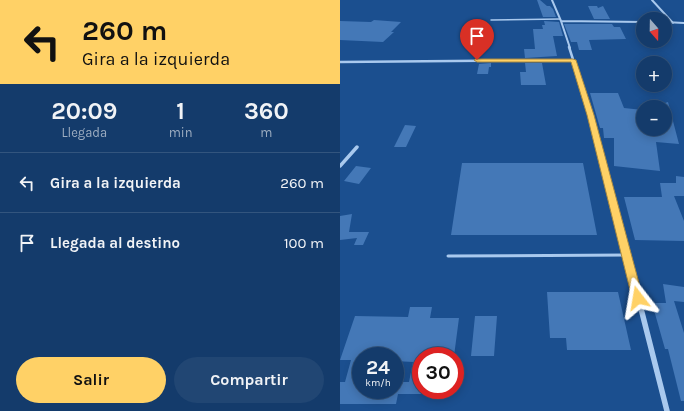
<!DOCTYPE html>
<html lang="es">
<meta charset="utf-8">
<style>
body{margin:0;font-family:Karla,sans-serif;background:#214673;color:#f1f3f6;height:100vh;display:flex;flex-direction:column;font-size:15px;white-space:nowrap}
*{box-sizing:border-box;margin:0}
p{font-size:13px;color:#9dadc1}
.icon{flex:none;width:22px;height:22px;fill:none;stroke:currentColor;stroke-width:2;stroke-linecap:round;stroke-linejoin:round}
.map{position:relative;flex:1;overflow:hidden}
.drawer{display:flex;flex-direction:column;background:#143b6b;width:340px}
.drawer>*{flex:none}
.hud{background:#ffd166;color:#111;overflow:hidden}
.needle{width:26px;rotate:160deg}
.buttons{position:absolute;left:296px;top:12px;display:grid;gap:8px}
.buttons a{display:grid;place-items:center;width:36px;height:36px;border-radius:50%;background:#143b6b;box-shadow:0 2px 10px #0003,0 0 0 1px #33557e;font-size:20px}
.speed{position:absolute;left:12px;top:347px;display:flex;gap:8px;font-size:20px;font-weight:700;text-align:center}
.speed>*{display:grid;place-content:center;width:52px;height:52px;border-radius:50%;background:#143b6b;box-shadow:0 2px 10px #0003,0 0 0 1px #33557e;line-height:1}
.speed small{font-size:10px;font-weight:400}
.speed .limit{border:6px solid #d22;background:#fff;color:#111}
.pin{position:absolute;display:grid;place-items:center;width:34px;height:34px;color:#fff;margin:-41px -17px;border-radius:50% 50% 50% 0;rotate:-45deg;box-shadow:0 0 4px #0007}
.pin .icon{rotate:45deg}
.me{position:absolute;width:44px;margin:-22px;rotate:346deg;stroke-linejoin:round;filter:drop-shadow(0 0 3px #0008)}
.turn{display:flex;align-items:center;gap:14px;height:84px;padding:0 16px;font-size:18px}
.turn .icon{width:52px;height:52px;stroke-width:2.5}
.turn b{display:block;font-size:28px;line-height:34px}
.eta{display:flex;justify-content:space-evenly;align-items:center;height:68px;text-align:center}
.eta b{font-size:24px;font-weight:700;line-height:28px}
.primary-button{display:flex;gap:8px;margin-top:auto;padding:8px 16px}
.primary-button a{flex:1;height:46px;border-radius:24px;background:#ffd166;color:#111;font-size:16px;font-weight:700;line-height:46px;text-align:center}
.primary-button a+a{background:#214673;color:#f1f3f6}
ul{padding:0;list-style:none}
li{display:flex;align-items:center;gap:12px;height:60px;padding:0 16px;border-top:1px solid #33557e}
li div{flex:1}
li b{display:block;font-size:15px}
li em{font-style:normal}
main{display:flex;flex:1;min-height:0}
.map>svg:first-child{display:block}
</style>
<main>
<section class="drawer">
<div class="hud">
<div class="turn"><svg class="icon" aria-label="left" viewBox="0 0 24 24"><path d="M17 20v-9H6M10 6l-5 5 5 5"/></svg><div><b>260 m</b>Gira a la izquierda</div></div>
</div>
<div class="eta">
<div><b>20:09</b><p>Llegada</p></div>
<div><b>1</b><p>min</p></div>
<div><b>360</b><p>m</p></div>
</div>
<ul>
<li><svg class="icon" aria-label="left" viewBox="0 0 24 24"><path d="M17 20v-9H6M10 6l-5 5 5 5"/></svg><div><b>Gira a la izquierda</b></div><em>260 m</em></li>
<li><svg class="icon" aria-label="arrive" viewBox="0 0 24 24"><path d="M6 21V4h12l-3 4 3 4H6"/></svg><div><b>Llegada al destino</b></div><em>100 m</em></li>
</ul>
<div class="primary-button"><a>Salir</a><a>Compartir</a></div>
</section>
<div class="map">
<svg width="344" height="411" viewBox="0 0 344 411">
<rect width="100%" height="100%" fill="#1b4f8f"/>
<path fill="#4478b7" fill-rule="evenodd" d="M 197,0 L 200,0 L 207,6 L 210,6 L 213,9 L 216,17 L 203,17 Z
M 248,6 L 257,6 L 258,8 L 263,6 L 270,19 L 254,19 Z
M 34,20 L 61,22 L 51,32 L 54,32 L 43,42 L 0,40 L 0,21 L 31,22 Z
M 204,21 L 219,22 L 223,36 L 213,36 L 217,56 L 185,58 L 184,49 L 195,49 L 193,29 L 203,29 L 202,25 L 205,25 Z
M 224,24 L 272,24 L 274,27 L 280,27 L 286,39 L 249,40 L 252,50 L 239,50 L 237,42 L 231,42 Z
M 151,63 L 151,67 L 149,67 L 148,74 L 137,74 L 139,64 Z
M 185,63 L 202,63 L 206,85 L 181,85 L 180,72 L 186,72 Z
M 250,93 L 278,93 L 284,108 L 303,110 L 303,129 L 325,129 L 325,103 L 328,102 L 339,144 L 316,142 L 320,171 L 274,166 L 274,138 L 264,138 L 263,128 L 260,128 Z
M 65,125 L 76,126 L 66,147 L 54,147 Z
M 122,163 L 243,163 L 257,235 L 111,235 Z
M 16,166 L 31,168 L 19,184 L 4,181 Z
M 336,176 L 344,177 L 344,196 L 334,196 L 344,221 L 344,241 L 295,240 L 284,197 L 322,197 L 320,183 L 336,183 Z
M 12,214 L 9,232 L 29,232 L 23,245 L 14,245 L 17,238 L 0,240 L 0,216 Z
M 323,284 L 344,287 L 344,302 L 334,301 L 344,333 L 344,401 L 341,401 L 328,349 L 325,349 L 312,303 L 326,303 Z
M 207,292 L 278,292 L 291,350 L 227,350 L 226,338 L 210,338 Z
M 70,307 L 92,307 L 90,318 L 119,318 L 114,356 L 81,356 L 81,394 L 58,394 L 56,404 L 0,404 L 0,382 L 5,382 L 11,360 L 0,360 L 15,316 L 68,317 ZM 21,356 L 55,356 L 55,361 L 73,362 L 69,382 L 55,382 L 55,390 L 21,390 Z
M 135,316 L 157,316 L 154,356 L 131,356 Z"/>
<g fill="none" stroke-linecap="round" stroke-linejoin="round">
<path stroke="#a9c9ee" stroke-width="1.5" d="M 151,20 L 220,19"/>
<path stroke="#a9c9ee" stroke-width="3" d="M 108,256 L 287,255"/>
<path stroke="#a9c9ee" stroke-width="2" d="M 212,0 L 221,21 L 230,48
M 312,0 L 333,23
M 221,21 L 303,22
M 325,22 L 344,23"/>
<path stroke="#a9c9ee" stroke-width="2.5" d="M 229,47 L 249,109
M 0,62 L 233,60"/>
<path stroke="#a9c9ee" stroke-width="3.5" d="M 249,108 L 270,187
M 0,166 L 17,147"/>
<path stroke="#a9c9ee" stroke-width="4.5" d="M 269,186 L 295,286"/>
<path stroke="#a9c9ee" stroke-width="5.5" d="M 295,285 L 327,411"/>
</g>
<path fill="#ffd166" stroke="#a68842" d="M 135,59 L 233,59 L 236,60 L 254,115 L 303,298 L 302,301 L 298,303 L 294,301 L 292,298 L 247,115 L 231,62 L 137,62 L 134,60 Z"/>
</svg>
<div class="buttons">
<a><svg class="needle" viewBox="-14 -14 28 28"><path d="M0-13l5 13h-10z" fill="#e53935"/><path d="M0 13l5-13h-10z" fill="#9dadc1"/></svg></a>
<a>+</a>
<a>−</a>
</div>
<div class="speed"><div>24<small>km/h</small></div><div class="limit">30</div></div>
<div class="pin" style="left:137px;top:60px;background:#d93025"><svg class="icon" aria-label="arrive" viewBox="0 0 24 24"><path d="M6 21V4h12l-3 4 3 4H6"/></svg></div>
<svg class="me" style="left:298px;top:298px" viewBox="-20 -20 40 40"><path d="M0-17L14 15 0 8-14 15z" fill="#ffd166" stroke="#fff" stroke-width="4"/></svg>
</div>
</main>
